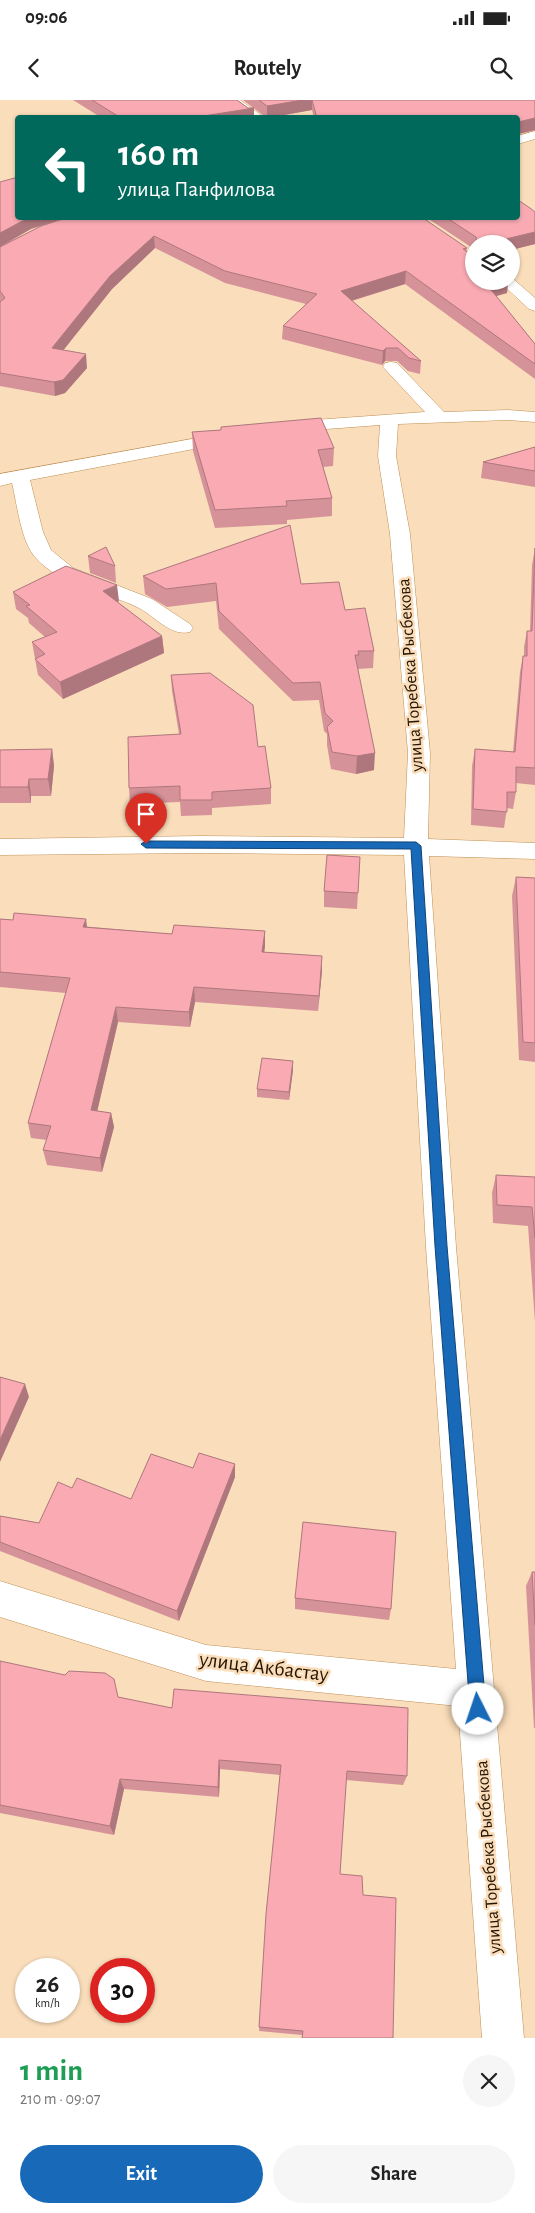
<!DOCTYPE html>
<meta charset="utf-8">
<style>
body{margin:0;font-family:"Alegreya Sans",sans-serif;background:#f6f6f6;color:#222;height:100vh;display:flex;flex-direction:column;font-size:19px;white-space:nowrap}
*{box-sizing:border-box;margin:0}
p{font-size:16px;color:#767676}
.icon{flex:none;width:28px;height:28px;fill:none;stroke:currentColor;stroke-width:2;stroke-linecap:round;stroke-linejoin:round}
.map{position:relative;height:1938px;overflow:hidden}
.drawer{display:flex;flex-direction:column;background:#fff;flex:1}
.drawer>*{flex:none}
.top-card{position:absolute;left:15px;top:15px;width:505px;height:105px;border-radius:5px;box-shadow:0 1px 4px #0004;background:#00695c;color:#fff;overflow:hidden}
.buttons{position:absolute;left:465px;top:135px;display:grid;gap:10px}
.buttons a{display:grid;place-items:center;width:55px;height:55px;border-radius:50%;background:#fff;box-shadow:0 1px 4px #0004;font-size:25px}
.speed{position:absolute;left:15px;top:1858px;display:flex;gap:10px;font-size:25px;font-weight:700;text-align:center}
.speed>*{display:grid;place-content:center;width:65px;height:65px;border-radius:50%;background:#fff;box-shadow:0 1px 4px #0004;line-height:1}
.speed small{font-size:12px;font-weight:400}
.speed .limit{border:8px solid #d22;background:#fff;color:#111}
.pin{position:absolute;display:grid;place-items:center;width:42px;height:42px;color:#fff;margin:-51px -21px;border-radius:50% 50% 50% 0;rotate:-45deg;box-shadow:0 0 5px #0007}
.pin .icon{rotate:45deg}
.me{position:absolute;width:55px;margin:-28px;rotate:356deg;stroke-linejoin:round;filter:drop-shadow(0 0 4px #0008)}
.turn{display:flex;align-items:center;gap:18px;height:105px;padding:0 20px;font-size:22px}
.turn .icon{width:65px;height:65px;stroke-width:2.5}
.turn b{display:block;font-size:35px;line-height:42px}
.round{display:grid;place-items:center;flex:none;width:52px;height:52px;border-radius:26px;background:#f6f6f6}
.head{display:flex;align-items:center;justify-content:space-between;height:85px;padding:0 20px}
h1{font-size:30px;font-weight:700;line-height:38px;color:#1e9e55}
.cta{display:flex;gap:10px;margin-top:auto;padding:10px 20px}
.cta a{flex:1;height:58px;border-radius:30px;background:#1869b8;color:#fff;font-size:20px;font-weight:700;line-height:58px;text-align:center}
.cta a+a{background:#f6f6f6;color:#222}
.status{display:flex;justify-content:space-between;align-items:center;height:35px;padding:0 25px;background:#fff;direction:ltr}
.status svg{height:14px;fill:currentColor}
header{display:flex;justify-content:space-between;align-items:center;height:65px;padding:0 20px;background:#fff;font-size:22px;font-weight:700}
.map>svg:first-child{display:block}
</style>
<div class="status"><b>09:06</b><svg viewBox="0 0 49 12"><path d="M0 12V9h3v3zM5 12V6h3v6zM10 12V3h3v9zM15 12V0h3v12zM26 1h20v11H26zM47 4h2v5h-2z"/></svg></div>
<header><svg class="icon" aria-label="back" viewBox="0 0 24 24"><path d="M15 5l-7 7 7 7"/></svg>Routely<svg class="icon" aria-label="search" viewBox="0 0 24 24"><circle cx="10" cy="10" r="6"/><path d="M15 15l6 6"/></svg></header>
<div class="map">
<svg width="535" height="1938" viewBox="0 0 535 1938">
<rect width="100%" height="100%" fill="#faddba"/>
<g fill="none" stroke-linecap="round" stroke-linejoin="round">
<defs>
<path id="street" d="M 225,0 L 240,0 L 265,18 L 249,18 Z
M 535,31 L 535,39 L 518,44 L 518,36 Z
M 511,177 L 535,198 L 535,211 L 529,209 L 499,181 L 511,181 Z
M 391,262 L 397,263 L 444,312 L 508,310 L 535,312 L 535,322 L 508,320 L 398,324 L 396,356 L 410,434 L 430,653 L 428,739 L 535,743 L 535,759 L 429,756 L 456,1147 L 524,1938 L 482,1938 L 458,1606 L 206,1581 L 0,1517 L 0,1481 L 206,1545 L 456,1569 L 426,1147 L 404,755 L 201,753 L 0,755 L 0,739 L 201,736 L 404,738 L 408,653 L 390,434 L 378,356 L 380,325 L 287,332 L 281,331 L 278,327 L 281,323 L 287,322 L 425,312 L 383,267 L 385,263 Z
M 230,332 L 236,333 L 239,337 L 236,341 L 30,380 L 43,432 L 51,450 L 73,468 L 152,499 L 190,524 L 193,528 L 190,532 C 170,537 154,515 137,507 C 104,491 60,486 35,457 C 21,441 17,404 12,383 L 0,386 L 0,374 Z"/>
</defs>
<use href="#street" stroke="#bd9056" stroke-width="1"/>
<use href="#street" fill="#fff" fill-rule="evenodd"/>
</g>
<path fill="#d69299" d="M 73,0 L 237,0 L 248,8 L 254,8 L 254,18 L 102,18 Z
M 243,0 L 535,0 L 535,30 L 518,34 L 518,18 L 314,18 L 312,10 L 267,18 Z
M 535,112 L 535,144 L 511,150 L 511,144 L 474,144 L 474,149 L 427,118 L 518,118 Z
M 41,126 L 467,148 L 466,151 L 474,181 L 508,181 L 507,193 L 496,196 L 535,244 L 535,279 L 405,184 L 352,201 L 421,261 L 420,274 L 408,271 L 397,261 L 385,261 L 382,265 L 282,239 L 283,226 L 306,204 L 225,183 L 155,148 L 112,189 L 63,250 L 87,268 L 65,293 L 55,296 L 0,286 L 0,147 Z
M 192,332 L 334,348 L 333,366 L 323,367 L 332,398 L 332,416 L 287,420 L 287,424 L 215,428 L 193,351 Z
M 535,347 L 535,387 L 481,378 L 483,362 Z
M 535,448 L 535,685 L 516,683 L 516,692 L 513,709 L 507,708 L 504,728 L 471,725 L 472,666 L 475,649 L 513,652 L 520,572 L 523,556 L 524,556 L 524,547 L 527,531 L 530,531 L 532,465 Z
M 88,456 L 115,466 L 116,483 L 90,473 Z
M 143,476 L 301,484 L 345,510 L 374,551 L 373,568 L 358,569 L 374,670 L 356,674 L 331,669 L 327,645 L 327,634 L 324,631 L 319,600 L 293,601 L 219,529 L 216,501 L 167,507 L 145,494 Z
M 13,492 L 119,501 L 117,502 L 162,536 L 164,553 L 63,599 L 38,575 L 32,542 L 45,537 L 29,523 L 28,518 L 16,509 Z
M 171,575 L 258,647 L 271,688 L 271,704 L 212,708 L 212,715 L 181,716 L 180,702 L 130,704 L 129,688 L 179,634 L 172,591 Z
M 52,649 L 54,666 L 51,696 L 31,696 L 31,703 L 0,703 L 0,650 Z
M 360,757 L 357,809 L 324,807 L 324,791 Z
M 516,777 L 535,778 L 535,962 L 519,960 L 512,796 Z
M 0,819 L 172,834 L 265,831 L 264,852 L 322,871 L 318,911 L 195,902 L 190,927 L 118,922 L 97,1011 L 111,1013 L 114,1027 L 102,1072 L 47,1065 L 43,1050 L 47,1040 L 31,1038 L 28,1023 L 66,893 L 0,887 Z
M 293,961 L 293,970 L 289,1000 L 257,997 L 257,989 Z
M 496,1075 L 535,1077 L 535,1222 L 528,1126 L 493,1123 L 492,1093 Z
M 235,1364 L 235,1377 L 179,1521 L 0,1451 L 0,1416 L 39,1423 L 72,1388 L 131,1399 L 193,1368 Z
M 532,1472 L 535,1472 L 535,1628 L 534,1628 L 526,1486 Z
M 295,1498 L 391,1509 L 389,1520 L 295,1509 Z
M 0,1561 L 119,1597 L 407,1676 L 403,1685 L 346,1680 L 340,1774 L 363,1795 L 393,1938 L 302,1938 L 302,1935 L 259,1931 L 280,1675 L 220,1669 L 219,1697 L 124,1689 L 114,1735 L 0,1713 Z"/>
<path fill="#ae777d" d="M 303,0 L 312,0 L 312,10 L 267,18 L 267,6 Z
M 254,8 L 254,18 L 191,18 Z
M 535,18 L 535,30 L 518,34 L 518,22 Z
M 28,118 L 65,118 L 31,129 L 0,147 L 0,133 Z
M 535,132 L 535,144 L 511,150 L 511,144 L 485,144 Z
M 154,136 L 155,148 L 112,189 L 54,262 L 52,248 L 110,176 Z
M 406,171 L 405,184 L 340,204 L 341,191 Z
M 506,181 L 508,181 L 507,193 L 486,199 L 488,186 Z
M 386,248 L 385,261 L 382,265 L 383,251 Z
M 86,254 L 87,268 L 65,293 L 55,296 L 54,282 Z
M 117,485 L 119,501 L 105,508 L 103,491 Z
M 162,536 L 164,553 L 63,599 L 60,582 Z
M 52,649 L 54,666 L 51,696 L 48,679 Z
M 375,653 L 374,670 L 356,674 L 357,656 Z
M 29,679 L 31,696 L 31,703 L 28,687 Z
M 86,819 L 88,834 L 83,827 Z
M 265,831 L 265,847 L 262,867 L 262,852 Z
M 322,856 L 322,871 L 318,911 L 319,896 Z
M 194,887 L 195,902 L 190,927 L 189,912 Z
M 116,907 L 118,922 L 94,1025 L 91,1010 Z
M 293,961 L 293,970 L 289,1000 L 289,992 Z
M 111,1013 L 114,1027 L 102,1072 L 100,1058 Z
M 25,1284 L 29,1297 L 0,1362 L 0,1340 Z
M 235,1364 L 235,1377 L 179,1521 L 177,1511 Z
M 219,1660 L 220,1669 L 219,1697 L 218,1687 Z
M 120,1679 L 124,1689 L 114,1735 L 110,1726 Z"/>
<path fill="#f9aab2" stroke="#ae777d" d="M 92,0 L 237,0 L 248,8 L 254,8 L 191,18 L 121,18 Z
M 259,0 L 303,0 L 267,6 Z
M 312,0 L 535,0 L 535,18 L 518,22 L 518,18 L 317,18 Z
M 18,77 L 18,118 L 28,118 L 0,133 L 0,82 Z
M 518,100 L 530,108 L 535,112 L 535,132 L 485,144 L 477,144 L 476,137 L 447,118 L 518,118 Z
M 66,118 L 423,118 L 467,148 L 463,149 L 474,156 L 474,181 L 506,181 L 488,186 L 535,244 L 535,264 L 406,171 L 341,191 L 421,261 L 409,258 L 398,248 L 386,248 L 383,251 L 283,226 L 317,194 L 225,171 L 154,136 L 110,176 L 52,248 L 86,254 L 63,280 L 54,282 L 0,273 L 0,202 L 5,198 L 0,191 L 0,147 L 41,126 Z
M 321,318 L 334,348 L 318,350 L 332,398 L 286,401 L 287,406 L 215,410 L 192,332 L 221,330 L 221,327 Z
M 535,347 L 535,371 L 483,362 Z
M 290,425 L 301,484 L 339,482 L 345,510 L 365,508 L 374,551 L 358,551 L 359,555 L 355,555 L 375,653 L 357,656 L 332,652 L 327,627 L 333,621 L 325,613 L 320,582 L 293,583 L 219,511 L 216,483 L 166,489 L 143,476 Z
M 106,447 L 115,466 L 88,456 Z
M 535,448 L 535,668 L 516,667 L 516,692 L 507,692 L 507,712 L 473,709 L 475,649 L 515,652 L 523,556 L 527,556 L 527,531 L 532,531 Z
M 66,466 L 117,485 L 103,491 L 162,536 L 60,582 L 35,559 L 45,554 L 32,542 L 57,532 L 26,506 L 30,505 L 13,492 Z
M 210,573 L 253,605 L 258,647 L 265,646 L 271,688 L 212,692 L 212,700 L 180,700 L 180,686 L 129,688 L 128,637 L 181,634 L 171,575 Z
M 52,649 L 48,679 L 29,679 L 28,687 L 0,687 L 0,650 Z
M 327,755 L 360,757 L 358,793 L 324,791 Z
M 516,777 L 535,778 L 535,943 L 523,942 Z
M 14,813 L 86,819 L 83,827 L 172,834 L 174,825 L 265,831 L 262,852 L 322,856 L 319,896 L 194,887 L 189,912 L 116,907 L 91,1010 L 111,1013 L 100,1058 L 43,1050 L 51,1026 L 28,1023 L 70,878 L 0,872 L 0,819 L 13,820 Z
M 262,958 L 293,961 L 289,992 L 257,989 Z
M 496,1075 L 535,1077 L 535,1138 L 532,1107 L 497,1105 Z
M 0,1277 L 25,1284 L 0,1340 Z
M 199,1353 L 235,1364 L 177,1511 L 0,1442 L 0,1416 L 39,1423 L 58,1382 L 72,1388 L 77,1378 L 131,1399 L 151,1354 L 193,1368 Z
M 303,1422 L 396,1432 L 391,1509 L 295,1498 Z
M 532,1472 L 535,1472 L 535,1525 Z
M 0,1561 L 65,1575 L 69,1571 L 105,1573 L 114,1579 L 118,1597 L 172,1608 L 174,1589 L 408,1608 L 407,1676 L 347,1671 L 340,1774 L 362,1776 L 363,1795 L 396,1798 L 393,1938 L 302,1938 L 303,1931 L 259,1927 L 266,1814 L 281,1665 L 219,1660 L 218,1687 L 120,1679 L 110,1726 L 0,1705 Z"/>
<path fill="#1869b8" stroke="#104478" d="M 146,741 L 416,742 L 421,746 L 447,1146 L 486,1609 L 484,1614 L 478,1616 L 473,1614 L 470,1609 L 435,1146 L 411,749 L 146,748 L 141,744 Z"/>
<g text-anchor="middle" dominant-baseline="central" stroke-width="5" stroke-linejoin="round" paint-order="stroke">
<g font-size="18" fill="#251400" stroke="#faddba">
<text transform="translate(411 575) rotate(-94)">улица Торебека Рысбекова</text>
<text transform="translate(489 1757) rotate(-94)">улица Торебека Рысбекова</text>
</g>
<g font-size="21" fill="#251400" stroke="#faddba">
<text transform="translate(264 1567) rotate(7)">улица Акбастау</text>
</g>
</g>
</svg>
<div class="buttons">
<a><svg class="icon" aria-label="layers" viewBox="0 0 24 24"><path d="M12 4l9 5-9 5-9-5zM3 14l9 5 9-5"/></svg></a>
</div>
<div class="speed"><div>26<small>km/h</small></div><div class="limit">30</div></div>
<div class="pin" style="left:146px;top:744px;background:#d93025"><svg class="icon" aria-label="arrive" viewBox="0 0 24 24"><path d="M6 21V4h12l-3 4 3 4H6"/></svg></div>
<svg class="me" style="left:478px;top:1609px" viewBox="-20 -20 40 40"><circle r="19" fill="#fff"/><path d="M0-13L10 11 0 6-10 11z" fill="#1869b8"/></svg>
<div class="top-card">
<div class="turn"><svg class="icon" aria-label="left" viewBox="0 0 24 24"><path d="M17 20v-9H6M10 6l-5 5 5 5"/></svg><div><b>160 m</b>улица Панфилова</div></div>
</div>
</div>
<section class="drawer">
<div class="head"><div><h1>1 min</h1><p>210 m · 09:07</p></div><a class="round"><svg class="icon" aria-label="close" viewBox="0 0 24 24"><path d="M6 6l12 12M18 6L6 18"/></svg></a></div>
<div class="cta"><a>Exit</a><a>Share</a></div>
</section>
